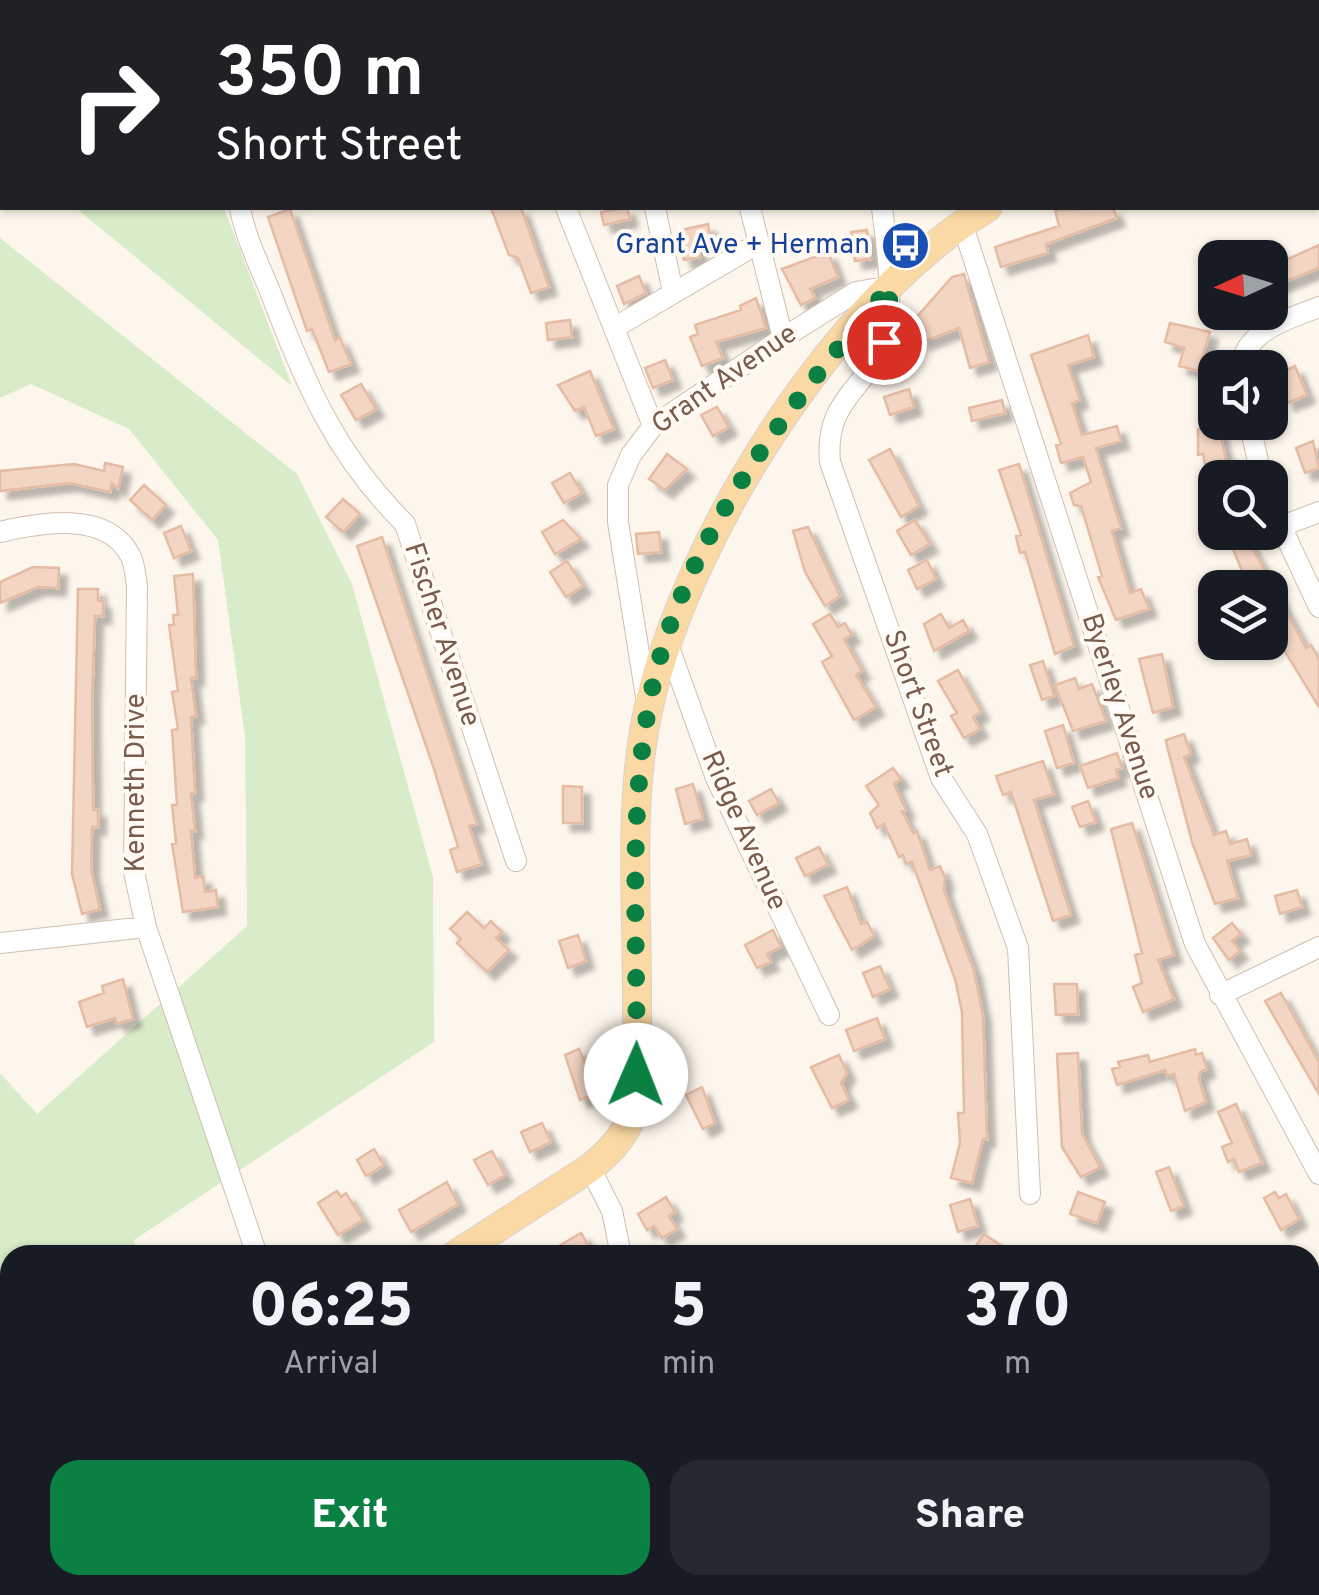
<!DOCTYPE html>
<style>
body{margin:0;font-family:Overpass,sans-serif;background:#242831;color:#f1f3f6;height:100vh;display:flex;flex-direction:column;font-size:38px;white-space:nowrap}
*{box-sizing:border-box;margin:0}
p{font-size:32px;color:#9ea1a6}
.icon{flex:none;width:55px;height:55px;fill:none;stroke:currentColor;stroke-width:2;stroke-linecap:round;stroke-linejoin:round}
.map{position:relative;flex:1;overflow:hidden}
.sheet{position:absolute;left:0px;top:1245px;width:1320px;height:350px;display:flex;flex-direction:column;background:#171b24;border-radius:30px 30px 0 0;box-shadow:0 2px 8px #0004}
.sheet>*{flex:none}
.banner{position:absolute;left:0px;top:0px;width:1320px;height:210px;box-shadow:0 2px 8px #0004;background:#202124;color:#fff;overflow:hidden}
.needle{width:65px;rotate:266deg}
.fabs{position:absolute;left:1198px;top:240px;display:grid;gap:20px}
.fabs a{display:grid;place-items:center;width:90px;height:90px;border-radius:20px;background:#171b24;box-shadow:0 2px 8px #0004;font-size:50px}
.pin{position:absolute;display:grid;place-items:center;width:85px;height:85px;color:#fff;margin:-42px;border:5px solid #fff;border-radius:50%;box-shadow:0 2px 10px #0007}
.me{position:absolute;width:110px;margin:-55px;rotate:1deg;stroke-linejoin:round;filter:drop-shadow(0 0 8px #0008)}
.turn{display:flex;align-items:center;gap:35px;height:210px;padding:0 50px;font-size:45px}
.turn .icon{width:130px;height:130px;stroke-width:2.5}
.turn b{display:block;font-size:70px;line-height:85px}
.eta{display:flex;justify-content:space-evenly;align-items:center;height:170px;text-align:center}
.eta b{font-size:60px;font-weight:800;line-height:70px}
.action{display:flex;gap:20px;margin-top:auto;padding:20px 50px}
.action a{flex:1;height:115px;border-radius:30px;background:#0b8043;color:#fff;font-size:40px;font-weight:800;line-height:115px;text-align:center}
.action a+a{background:#242831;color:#f1f3f6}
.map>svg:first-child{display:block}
</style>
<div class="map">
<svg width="1319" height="1595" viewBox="0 0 1319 1595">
<defs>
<filter id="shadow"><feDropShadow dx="8" dy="8" stdDeviation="2.5" flood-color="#0004"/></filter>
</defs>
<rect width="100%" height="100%" fill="#fdf6ec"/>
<path fill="#d8ecc9" d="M 0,0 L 383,0 L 2,2 L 2,147 Z
M 76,208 L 224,208 L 292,386 Z
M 0,238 L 297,474 L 352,584 L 433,877 L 434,1042 L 134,1240 L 136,1255 L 10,1255 L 10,1396 L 0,1403 L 0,1073 L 37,1114 L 247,926 L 245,736 L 218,540 L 129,429 L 31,384 L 0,398 Z
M 1319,1304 L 1319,1595 L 1072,1595 L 1076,1585 L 1310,1585 L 1310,1309 Z"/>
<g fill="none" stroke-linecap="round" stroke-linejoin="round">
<path stroke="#a5d3da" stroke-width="5" d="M 1310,1323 L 1319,1318
M 1070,1595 L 1071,1585"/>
<path stroke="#bfe3e8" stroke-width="30" d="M 0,23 L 2,17"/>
</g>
<path fill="#f3d5c3" stroke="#e6bba3" stroke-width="2.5" filter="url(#shadow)" d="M 491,208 L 521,208 L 549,287 L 531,293 L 518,258 L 509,255 Z
M 627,208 L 630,219 L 604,225 L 601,212 Z
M 1113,208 L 1117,218 L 1046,244 L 1048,253 L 1001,267 L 995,247 L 1059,226 L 1055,210 Z
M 290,209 L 335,340 L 340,338 L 351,364 L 329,372 L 312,329 L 307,331 L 268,217 Z
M 708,224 L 710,236 L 696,239 L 700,257 L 684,260 L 677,231 Z
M 867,230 L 871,259 L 855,261 L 851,232 Z
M 1319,245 L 1319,268 L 1270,288 L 1270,267 Z
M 828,252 L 838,277 L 810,289 L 815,298 L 801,305 L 782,269 Z
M 964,274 L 989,362 L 970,368 L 959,328 L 923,342 L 914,320 L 952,277 Z
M 639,276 L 646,293 L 624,304 L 617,286 Z
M 756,298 L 766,328 L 716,342 L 723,358 L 702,366 L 690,337 L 698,334 L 695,325 L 741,310 L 740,306 Z
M 570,320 L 572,337 L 548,340 L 546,323 Z
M 1170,323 L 1210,332 L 1198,371 L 1179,366 L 1184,348 L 1165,342 Z
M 1088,335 L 1094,357 L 1068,365 L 1080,400 L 1072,403 L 1082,435 L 1117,426 L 1121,441 L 1096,448 L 1121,528 L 1112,531 L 1130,593 L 1141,589 L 1149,609 L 1116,620 L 1098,577 L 1102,576 L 1081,506 L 1074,505 L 1070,493 L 1091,482 L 1083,457 L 1061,463 L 1056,445 L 1061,444 L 1031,355 Z
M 665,360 L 673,380 L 653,388 L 645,368 Z
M 1295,366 L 1307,395 L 1287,403 L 1276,375 Z
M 590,371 L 614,429 L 596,436 L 584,407 L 575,411 L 558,385 Z
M 361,384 L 376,409 L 356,420 L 341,395 Z
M 909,389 L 914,407 L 890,415 L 884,397 Z
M 1002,400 L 1005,413 L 972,421 L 969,408 Z
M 717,407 L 729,427 L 713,436 L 701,415 Z
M 1218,424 L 1230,478 L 1208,478 L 1203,454 L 1198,455 L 1198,429 Z
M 1313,441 L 1319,468 L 1305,473 L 1296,448 Z
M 890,449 L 919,506 L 901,517 L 869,460 Z
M 667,454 L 687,469 L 665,490 L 649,479 Z
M 105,463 L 123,467 L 118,489 L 112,483 L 110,492 L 70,483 L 0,491 L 0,471 L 74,464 L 104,471 Z
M 1019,464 L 1074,646 L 1055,654 L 1025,552 L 1020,553 L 1016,536 L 1021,535 L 999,470 Z
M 570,473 L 582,493 L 564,503 L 552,483 Z
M 144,485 L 166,505 L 152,520 L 130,500 Z
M 343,499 L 360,514 L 343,532 L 326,517 Z
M 563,520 L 581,539 L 555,554 L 542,532 Z
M 915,520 L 930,544 L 911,555 L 897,531 Z
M 181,526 L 191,551 L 174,558 L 164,533 Z
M 808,527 L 840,596 L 825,606 L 805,572 L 793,531 Z
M 659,532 L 661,552 L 638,554 L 636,534 Z
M 1226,532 L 1244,532 L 1306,648 L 1311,645 L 1319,659 L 1319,707 L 1270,627 L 1270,588 L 1249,588 Z
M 382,537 L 477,824 L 469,826 L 482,864 L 457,872 L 450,850 L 458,847 L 433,766 L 357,546 Z
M 927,560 L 936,579 L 917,589 L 908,570 Z
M 567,561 L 583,586 L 566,597 L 550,572 Z
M 33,567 L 59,568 L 58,588 L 38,587 L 0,603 L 0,582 Z
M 193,574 L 196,678 L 191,678 L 196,716 L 191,717 L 195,793 L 191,794 L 195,831 L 191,831 L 195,878 L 203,876 L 205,892 L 216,890 L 218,907 L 183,912 L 172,844 L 176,843 L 172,805 L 177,805 L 172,730 L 178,729 L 172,692 L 178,691 L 169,625 L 174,625 L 173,615 L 178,615 L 174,576 Z
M 78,589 L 98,589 L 98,601 L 103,601 L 103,616 L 95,616 L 92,700 L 93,810 L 98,810 L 98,827 L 92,827 L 91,869 L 100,909 L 82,914 L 72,874 Z
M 830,614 L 838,627 L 845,623 L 852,635 L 844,639 L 862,671 L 856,675 L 876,707 L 854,720 L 822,662 L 832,656 L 813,624 Z
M 941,614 L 949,628 L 963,620 L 969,631 L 934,651 L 924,624 Z
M 1162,654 L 1173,707 L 1153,713 L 1139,659 Z
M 1043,661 L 1054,696 L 1042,700 L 1030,665 Z
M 958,670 L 981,712 L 973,717 L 980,729 L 964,738 L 951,716 L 957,713 L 938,681 Z
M 1075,678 L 1079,689 L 1092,684 L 1106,721 L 1073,731 L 1055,685 Z
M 1063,725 L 1074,763 L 1057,768 L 1045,731 Z
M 1184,734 L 1191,754 L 1184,757 L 1214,835 L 1226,831 L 1230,844 L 1247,839 L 1251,855 L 1227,861 L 1238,898 L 1215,904 L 1192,842 L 1167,746 L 1166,740 Z
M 1117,753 L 1122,768 L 1116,770 L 1118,778 L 1088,788 L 1080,766 Z
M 1043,761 L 1054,794 L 1034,800 L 1071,915 L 1053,921 L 1011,792 L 1003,795 L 996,776 Z
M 893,768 L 901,779 L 894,784 L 906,810 L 902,811 L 913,833 L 917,831 L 930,870 L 940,866 L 945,878 L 944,890 L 974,971 L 983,1016 L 987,1139 L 983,1139 L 972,1183 L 951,1178 L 960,1143 L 958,1113 L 964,1113 L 962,1012 L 955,979 L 912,862 L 906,864 L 903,855 L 899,857 L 884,824 L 877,828 L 870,813 L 879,805 L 866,786 Z
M 693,784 L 703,819 L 685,824 L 676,789 Z
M 563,786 L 582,787 L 582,823 L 563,823 Z
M 771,789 L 779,803 L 757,815 L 749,801 Z
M 1088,801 L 1096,822 L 1080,827 L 1072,807 Z
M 1132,823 L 1174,955 L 1158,960 L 1174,999 L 1143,1012 L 1133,987 L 1142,983 L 1135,955 L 1142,953 L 1111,829 Z
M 819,847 L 828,865 L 805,876 L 796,858 Z
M 847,887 L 861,924 L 867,922 L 874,936 L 852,950 L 824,896 Z
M 1297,890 L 1302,907 L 1280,914 L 1275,896 Z
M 467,912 L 484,928 L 491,921 L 502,932 L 496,938 L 509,950 L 487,972 L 457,943 L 461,939 L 450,929 Z
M 1232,923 L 1241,934 L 1232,941 L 1240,951 L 1229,960 L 1213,938 Z
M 773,930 L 781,947 L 767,954 L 771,962 L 757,968 L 745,945 Z
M 578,935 L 586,961 L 568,968 L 559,941 Z
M 880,966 L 890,989 L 873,997 L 863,973 Z
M 123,979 L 133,1019 L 117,1024 L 115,1018 L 87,1027 L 79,1002 L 104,993 L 102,986 Z
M 1054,984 L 1077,984 L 1078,1014 L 1056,1015 Z
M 1281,993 L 1319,1062 L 1319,1094 L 1265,1001 Z
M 877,1018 L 885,1039 L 854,1051 L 846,1030 Z
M 579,1049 L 598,1092 L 580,1100 L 565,1055 Z
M 1195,1049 L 1196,1055 L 1202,1053 L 1207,1069 L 1200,1072 L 1199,1079 L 1206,1102 L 1185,1111 L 1174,1074 L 1167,1076 L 1165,1070 L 1117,1085 L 1112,1069 L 1120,1067 L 1118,1062 L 1148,1055 L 1150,1062 Z
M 1078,1053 L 1082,1134 L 1100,1167 L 1081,1177 L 1062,1147 L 1057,1054 Z
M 839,1055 L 847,1073 L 841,1083 L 849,1100 L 832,1108 L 811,1067 Z
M 702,1087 L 715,1123 L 703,1129 L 686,1095 Z
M 1236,1104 L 1262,1163 L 1239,1172 L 1234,1159 L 1228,1162 L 1222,1147 L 1232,1143 L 1218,1112 Z
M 542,1123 L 551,1142 L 530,1152 L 521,1132 Z
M 374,1149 L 384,1165 L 366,1176 L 357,1160 Z
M 492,1151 L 505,1175 L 488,1185 L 474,1160 Z
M 1169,1167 L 1184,1206 L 1171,1211 L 1156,1172 Z
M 447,1182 L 458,1204 L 411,1232 L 399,1210 Z
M 337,1191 L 341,1197 L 346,1193 L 363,1220 L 338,1235 L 318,1203 Z
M 1078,1192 L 1105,1202 L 1097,1223 L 1070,1214 Z
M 1275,1192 L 1279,1198 L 1286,1194 L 1299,1219 L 1281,1230 L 1264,1198 Z
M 666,1197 L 675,1212 L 669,1216 L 677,1229 L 662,1238 L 654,1226 L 647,1230 L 638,1214 Z
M 970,1199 L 978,1226 L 958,1232 L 950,1205 Z
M 581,1233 L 594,1255 L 564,1255 L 559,1246 Z
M 984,1234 L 1015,1255 L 980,1255 L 973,1250 Z"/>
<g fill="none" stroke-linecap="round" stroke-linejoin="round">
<defs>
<path id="minor" d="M 483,0 L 484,2
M 608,0 L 609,2
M 701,0 L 702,2
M 855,0 L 855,2
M 965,0 L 966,2
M 1157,0 L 1158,2
M 413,2 L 416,0
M 1057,2 L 1062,0
M 240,208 C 245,237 260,266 271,294 C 306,385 335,454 405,524 L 516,861
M 566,208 L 653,426
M 655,208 L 673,292
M 750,208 L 783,338
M 882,208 C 887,251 895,295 884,339 C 870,389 824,396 830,462 L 941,778 L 977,834 L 1018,948 L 1030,1194
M 962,223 L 1195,944 L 1319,1174
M 614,328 L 759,243
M 1240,368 C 1246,330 1288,319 1319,307
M 1249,422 L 1262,478
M 1270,503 L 1319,607
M 1282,526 L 1319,512
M 0,532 C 39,523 106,510 130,555 C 135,563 135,576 137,585 L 134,872 L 146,927 L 257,1255
M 667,642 L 716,778 L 829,1015
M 647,703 L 618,522 L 618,485 L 631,455 L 653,426 L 783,338 L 856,292 L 891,286
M 0,943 L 146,927
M 1220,995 L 1319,947
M 590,1168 L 612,1211 L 621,1255
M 1310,1288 L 1319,1283
M 219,1585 L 223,1595
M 546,1585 L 551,1595
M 117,1595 L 134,1585
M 345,1595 L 361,1585
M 1038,1595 L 1041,1585"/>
<path id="major" d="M 1318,22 L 1319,21
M 455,1255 L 590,1168 C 606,1155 621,1141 629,1122 C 643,1089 637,1044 637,1009 C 638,910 627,802 649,706 C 687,536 837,298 987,208
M 0,1539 L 10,1533"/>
</defs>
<use href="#minor" stroke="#d1beb0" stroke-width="22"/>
<use href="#major" stroke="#dad1cd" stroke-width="30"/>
<use href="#minor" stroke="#fff" stroke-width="20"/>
<use href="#major" stroke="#fbd9a5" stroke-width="28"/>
<defs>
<path id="rail" d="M 47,2 L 48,0
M 0,98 L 2,93"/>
</defs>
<use href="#rail" stroke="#b9a8c9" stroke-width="9"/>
<use href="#rail" stroke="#fffaf3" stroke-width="5" stroke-dasharray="15" stroke-linecap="butt"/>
</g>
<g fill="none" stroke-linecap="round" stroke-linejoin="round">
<path stroke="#0b8043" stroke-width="18" stroke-dasharray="0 32.4" d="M 636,1075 C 639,955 627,829 648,710 C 676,546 786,408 891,286 L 884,342"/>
</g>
<defs>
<symbol id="bus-disc" viewBox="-11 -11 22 22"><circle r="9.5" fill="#1a4fb4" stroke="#fffaf3"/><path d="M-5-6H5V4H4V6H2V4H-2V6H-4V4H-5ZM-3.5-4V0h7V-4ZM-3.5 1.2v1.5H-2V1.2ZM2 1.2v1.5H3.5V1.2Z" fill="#fff"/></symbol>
</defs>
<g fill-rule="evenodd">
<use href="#bus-disc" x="878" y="218" width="55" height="55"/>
</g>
<g text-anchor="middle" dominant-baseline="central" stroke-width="8" stroke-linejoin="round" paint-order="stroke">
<g font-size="28" fill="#164399" stroke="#fffaf3" text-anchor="end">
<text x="870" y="246">Grant Ave + Herman</text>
</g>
<g font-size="28" fill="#7a5c4d" stroke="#fffaf3">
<text transform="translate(725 380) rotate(-35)">Grant Avenue</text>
<text transform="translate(441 635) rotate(72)">Fischer Avenue</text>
<text transform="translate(917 704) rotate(70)">Short Street</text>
<text transform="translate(1119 707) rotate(72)">Byerley Avenue</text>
<text transform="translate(137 783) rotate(-90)">Kenneth Drive</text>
<text transform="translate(743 831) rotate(66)">Ridge Avenue</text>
</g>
</g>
</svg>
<div class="fabs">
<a><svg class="needle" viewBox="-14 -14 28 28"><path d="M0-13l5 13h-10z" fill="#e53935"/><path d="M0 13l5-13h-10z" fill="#9ea1a6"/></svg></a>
<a><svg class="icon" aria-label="sound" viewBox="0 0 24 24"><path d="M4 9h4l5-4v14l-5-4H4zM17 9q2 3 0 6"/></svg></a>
<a><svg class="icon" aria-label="search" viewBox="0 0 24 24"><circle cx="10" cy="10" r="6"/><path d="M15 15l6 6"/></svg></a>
<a><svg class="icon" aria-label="layers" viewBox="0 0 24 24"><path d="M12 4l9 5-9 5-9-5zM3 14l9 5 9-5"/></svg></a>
</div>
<div class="pin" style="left:884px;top:342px;background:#d93025"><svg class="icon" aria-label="arrive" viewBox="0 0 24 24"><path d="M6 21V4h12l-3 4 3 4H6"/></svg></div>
<svg class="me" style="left:636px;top:1075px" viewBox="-20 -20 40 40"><circle r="19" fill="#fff"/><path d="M0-13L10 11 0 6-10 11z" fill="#0b8043"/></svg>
<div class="banner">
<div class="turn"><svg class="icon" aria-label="right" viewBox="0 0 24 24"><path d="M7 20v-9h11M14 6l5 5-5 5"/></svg><div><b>350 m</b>Short Street</div></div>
</div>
<section class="sheet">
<div class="eta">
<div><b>06:25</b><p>Arrival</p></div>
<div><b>5</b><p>min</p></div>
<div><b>370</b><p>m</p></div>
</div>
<div class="action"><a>Exit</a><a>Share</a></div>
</section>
</div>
